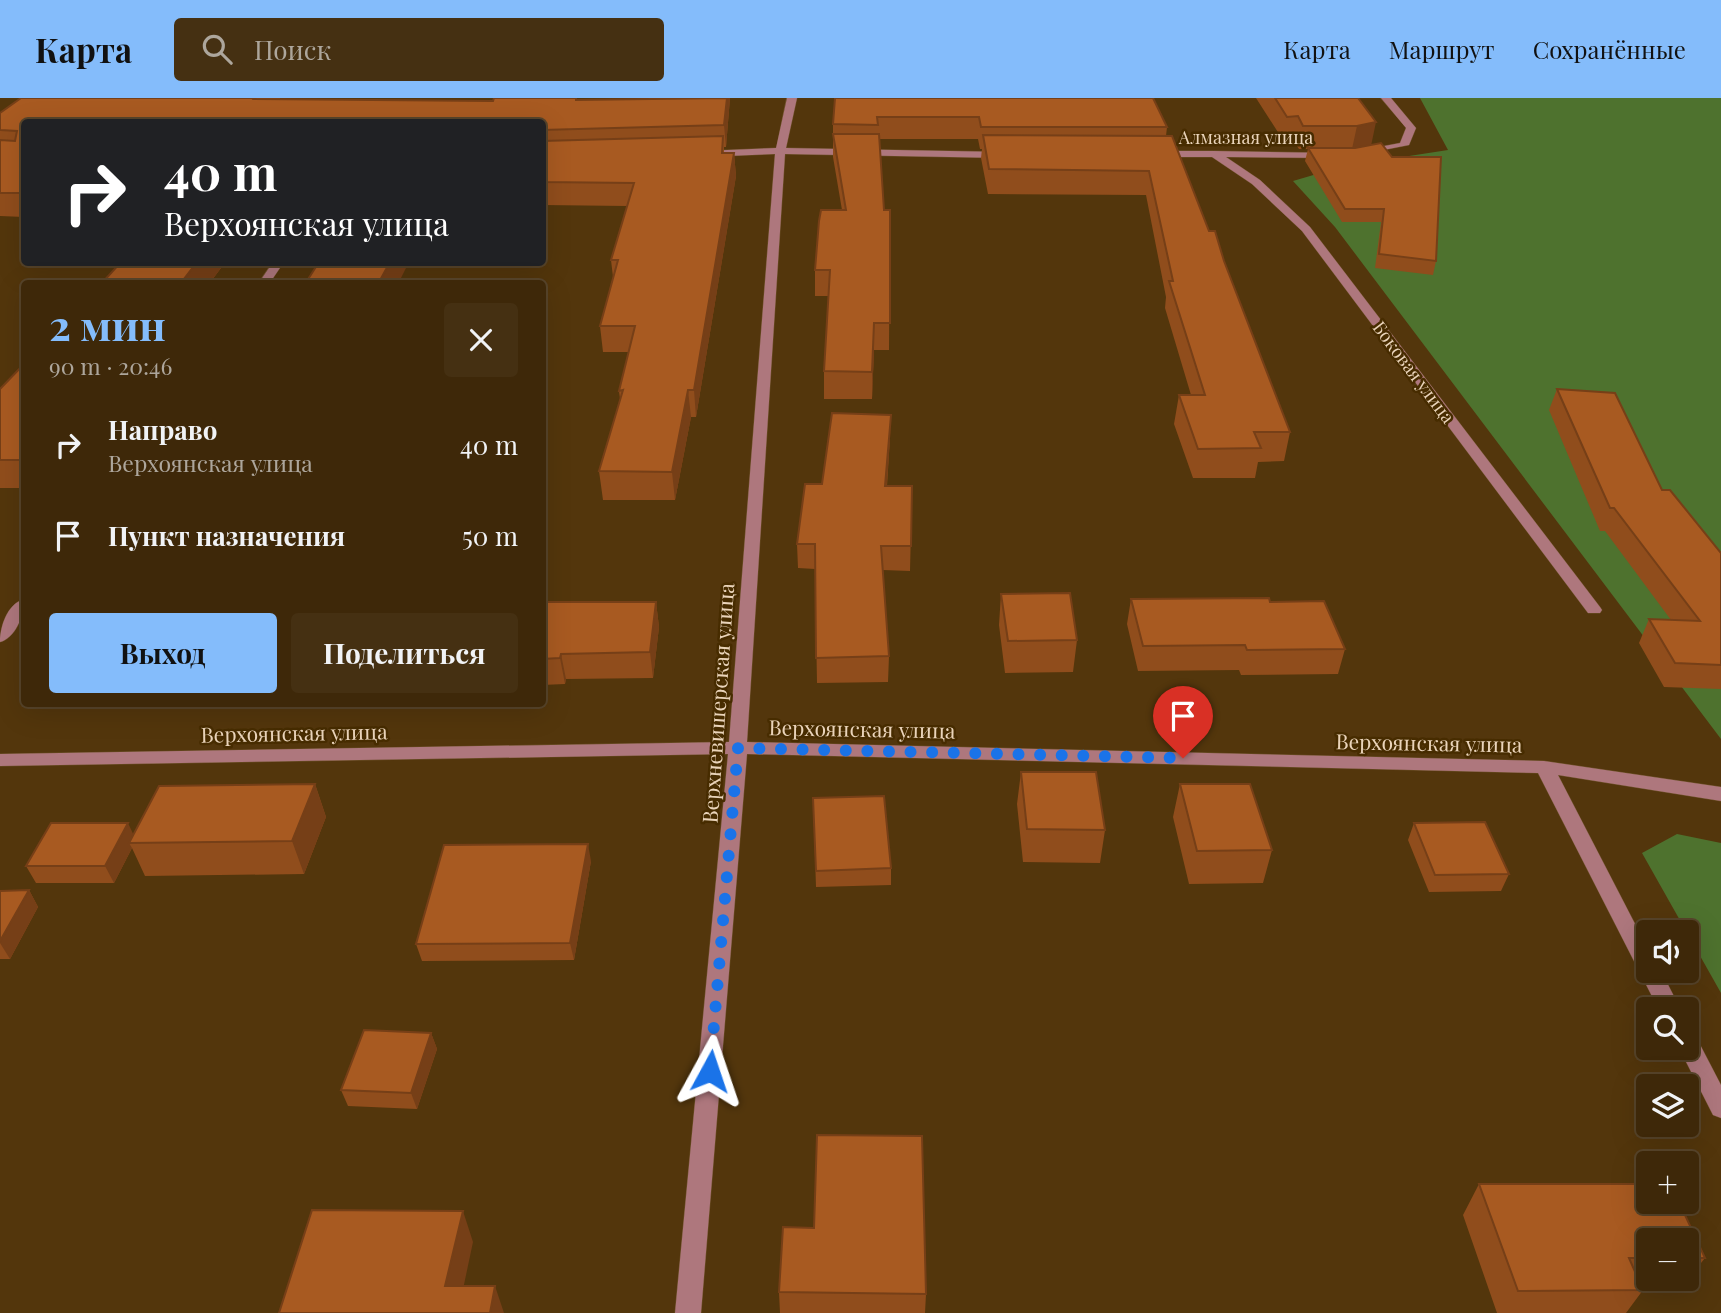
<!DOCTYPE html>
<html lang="ru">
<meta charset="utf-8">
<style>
body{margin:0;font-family:"Playfair Display",serif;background:#453012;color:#f1f3f6;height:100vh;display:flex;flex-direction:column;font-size:26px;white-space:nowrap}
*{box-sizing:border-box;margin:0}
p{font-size:23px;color:#ada69c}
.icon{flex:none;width:38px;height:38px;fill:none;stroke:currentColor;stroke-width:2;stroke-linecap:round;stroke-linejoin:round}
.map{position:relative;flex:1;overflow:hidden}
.details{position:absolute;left:21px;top:182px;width:525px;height:427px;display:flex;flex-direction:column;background:#3e2809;border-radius:7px;box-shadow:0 7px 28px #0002,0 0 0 2px #57442a}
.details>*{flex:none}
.top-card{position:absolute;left:21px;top:21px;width:525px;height:147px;border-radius:7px;box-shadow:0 7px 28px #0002,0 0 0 2px #57442a;background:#202124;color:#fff;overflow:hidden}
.controls{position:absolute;left:1636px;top:822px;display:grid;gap:14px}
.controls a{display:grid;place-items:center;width:63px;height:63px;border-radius:7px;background:#3e2809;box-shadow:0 7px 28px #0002,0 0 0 2px #57442a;font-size:35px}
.pin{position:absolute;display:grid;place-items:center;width:60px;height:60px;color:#fff;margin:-72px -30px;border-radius:50% 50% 50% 0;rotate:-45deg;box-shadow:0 0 7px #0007}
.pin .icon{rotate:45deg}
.me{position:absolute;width:77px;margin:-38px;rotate:5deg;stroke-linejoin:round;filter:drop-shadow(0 0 5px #0008)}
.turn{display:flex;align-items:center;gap:24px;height:147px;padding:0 28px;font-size:32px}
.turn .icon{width:91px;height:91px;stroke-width:2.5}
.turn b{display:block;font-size:49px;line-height:60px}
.round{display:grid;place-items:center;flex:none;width:74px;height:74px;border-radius:7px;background:#453012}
.headline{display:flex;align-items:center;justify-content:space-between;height:119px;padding:0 28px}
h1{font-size:42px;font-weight:700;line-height:52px;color:#84bcfb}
.action{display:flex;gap:14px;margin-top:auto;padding:14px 28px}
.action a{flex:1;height:80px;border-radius:7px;background:#84bcfb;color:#111;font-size:28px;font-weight:700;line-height:80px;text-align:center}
.action a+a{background:#453012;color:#f1f3f6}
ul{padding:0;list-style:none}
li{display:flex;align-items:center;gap:21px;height:91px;padding:0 28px}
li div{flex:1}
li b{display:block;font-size:26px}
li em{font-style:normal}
header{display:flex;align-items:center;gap:42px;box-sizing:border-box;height:98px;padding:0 35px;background:#84bcfb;color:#111}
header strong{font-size:33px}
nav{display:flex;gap:38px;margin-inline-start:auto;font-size:24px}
.search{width:490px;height:63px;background:#453012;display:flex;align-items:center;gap:18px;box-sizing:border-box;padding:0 24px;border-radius:7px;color:#ada69c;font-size:26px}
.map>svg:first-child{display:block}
</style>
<header>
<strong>Карта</strong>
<div class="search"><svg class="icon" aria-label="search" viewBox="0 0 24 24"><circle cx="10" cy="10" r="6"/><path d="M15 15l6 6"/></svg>Поиск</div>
<nav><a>Карта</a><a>Маршрут</a><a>Сохранённые</a></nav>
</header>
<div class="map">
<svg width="1721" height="1215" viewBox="0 0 1721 1215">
<rect width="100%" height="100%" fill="#53360c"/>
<path fill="#4e722e" d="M 1420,0 L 1721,0 L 1721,641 L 1335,129 L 1293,83 L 1344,68 L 1448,52 Z
M 1677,736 L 1721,745 L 1721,895 L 1642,755 Z"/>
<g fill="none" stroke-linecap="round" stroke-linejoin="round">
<defs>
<path id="minor" d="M 787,0 L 797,0 L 786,50 L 1004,54 L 1009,57 L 1004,60 L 785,56 L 747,644 L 1544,663 L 1721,689 L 1721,703 L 1558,677 L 1648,851 L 1648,873 L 1661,873 L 1681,912 L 1659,912 L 1538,675 L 747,656 L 701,1215 L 675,1215 L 728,656 L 0,668 L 0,656 L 729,644 L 775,56 L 703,59 L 698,56 L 703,53 L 776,50 Z
M 1381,0 L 1391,0 L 1416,30 L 1409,47 L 1358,57 L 1358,53 L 1400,45 L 1406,30 Z
M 1214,53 L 1333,55 L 1335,57 L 1330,60 L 1226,59 L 1260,82 L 1310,129 L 1600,509 L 1602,512 L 1600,515 L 1588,515 L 1302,133 L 1252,86 L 1212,59 L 1155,59 L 1150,56 L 1155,53 Z
M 273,164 L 284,164 L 269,186 L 258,186 Z
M 24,501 C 25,515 16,540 0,544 C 0,529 7,506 24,501 Z
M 1687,935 L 1695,937 L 1721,987 L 1721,1020 L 1713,1017 L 1679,950 L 1687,950 Z"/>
</defs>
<use href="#minor" stroke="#6e522b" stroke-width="1"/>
<use href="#minor" fill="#ae777d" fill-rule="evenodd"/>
</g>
<path fill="#904d1c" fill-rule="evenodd" d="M 21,0 L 280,0 L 280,1 L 493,3 L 494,0 L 577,0 L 577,2 L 730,0 L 726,49 L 724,49 L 724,55 L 734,55 L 736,78 L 696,319 L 691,319 L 675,402 L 603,402 L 599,373 L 620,301 L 619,293 L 629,254 L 603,254 L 600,228 L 613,179 L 611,162 L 627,108 L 542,107 L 542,24 L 24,24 L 24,119 L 0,118 L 0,15 Z
M 835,0 L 1167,29 L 1166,38 L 1209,133 L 1224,163 L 1290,334 L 1284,363 L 1258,364 L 1255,380 L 1193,380 L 1174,326 L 1179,297 L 1191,297 L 1165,210 L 1166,199 L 1146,97 L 988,96 L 981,60 L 982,51 L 980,51 L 978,41 L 879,41 L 884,112 L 890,112 L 889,252 L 874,252 L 872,301 L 824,301 L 824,273 L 829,198 L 815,198 L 815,172 L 842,112 L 833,59 L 833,26 Z
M 1256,0 L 1358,0 L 1371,47 L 1436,163 L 1433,177 L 1375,170 L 1381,124 L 1342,124 L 1305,63 L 1308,51 L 1299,51 L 1293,42 L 1283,42 Z
M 121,164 L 230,164 L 226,170 L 221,170 L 209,186 L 101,186 Z
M 24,266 L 24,390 L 0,390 L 0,291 Z
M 1557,291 L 1662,392 L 1721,455 L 1721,591 L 1664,589 L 1639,545 L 1649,521 L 1671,522 L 1605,433 L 1600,433 L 1549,312 Z
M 890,340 L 887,388 L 912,388 L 910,473 L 883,472 L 889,558 L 888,584 L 817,585 L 815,471 L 798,470 L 797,446 L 822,386 Z
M 1001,496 L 1077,542 L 1073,574 L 1005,575 L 999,527 Z
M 1131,501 L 1270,504 L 1345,551 L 1338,576 L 1241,577 L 1239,572 L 1138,573 L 1127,526 Z
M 542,504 L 656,504 L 659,529 L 653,580 L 566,581 L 565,586 L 542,587 Z
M 1021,674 L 1105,732 L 1100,765 L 1023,764 L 1017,706 Z
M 315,686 L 326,719 L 304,776 L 145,778 L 132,750 L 114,785 L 36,785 L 26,768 Z
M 1180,686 L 1272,752 L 1263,785 L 1189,786 L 1173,719 Z
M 813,700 L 891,770 L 891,787 L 816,789 Z
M 1414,725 L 1509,776 L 1501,793 L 1429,794 L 1408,742 Z
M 591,763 L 574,862 L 422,863 L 416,846 Z
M 29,792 L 38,809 L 10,861 L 0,861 L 0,793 Z
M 431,935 L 437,951 L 417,1011 L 348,1008 L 341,992 Z
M 1479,1086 L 1648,1086 L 1648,1104 L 1679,1104 L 1705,1160 L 1681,1190 L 1643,1190 L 1643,1192 L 1626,1215 L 1497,1215 L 1463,1117 ZM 1648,1143 L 1687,1143 L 1687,1181 L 1648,1181 Z
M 779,1194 L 926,1196 L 925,1215 L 780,1215 Z"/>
<path fill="#763f17" d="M 727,0 L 730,0 L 726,49 L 724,27 Z
M 1376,24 L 1371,48 L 1352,51 L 1357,28 Z
M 734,55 L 736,78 L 696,319 L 694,292 Z
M 197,164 L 219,164 L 221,170 L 209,186 L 180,186 Z
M 224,164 L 230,164 L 226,170 Z
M 390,164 L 409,164 L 398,186 L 378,186 Z
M 874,225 L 874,252 L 872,301 L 872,274 Z
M 688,292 L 691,319 L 675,402 L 672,374 Z
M 891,317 L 890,340 L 885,412 L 885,388 Z
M 656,504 L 659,529 L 653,580 L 650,554 Z
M 561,556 L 566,581 L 565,586 L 560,560 Z
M 315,686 L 326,719 L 304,776 L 292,743 Z
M 128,725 L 136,742 L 129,745 L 132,750 L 114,785 L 105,768 Z
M 588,746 L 591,763 L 574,862 L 570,845 Z
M 29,792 L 38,809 L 10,861 L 0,845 L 0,843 Z
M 431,935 L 437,951 L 417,1011 L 411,995 Z
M 463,1113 L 473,1144 L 458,1215 L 445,1188 Z
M 495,1188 L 504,1215 L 490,1215 Z"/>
<path fill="#a85a21" stroke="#763f17" stroke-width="2" d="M 21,0 L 255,0 L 254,1 L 493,3 L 494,0 L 576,0 L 576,2 L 727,0 L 724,27 L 542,32 L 542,24 L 24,24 L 24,95 L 0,95 L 0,42 L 15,43 L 17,33 L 0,32 L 0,15 Z
M 835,0 L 1153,0 L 1167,29 L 981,29 L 979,19 L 877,19 L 878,27 L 833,26 Z
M 1275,0 L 1358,0 L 1376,24 L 1357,28 L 1303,28 L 1298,18 L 1287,19 Z
M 833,36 L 879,36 L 884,112 L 890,112 L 890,225 L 874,225 L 872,274 L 824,273 L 830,172 L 815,172 L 819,123 L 821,112 L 846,112 Z
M 983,37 L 1172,38 L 1209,133 L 1215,133 L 1224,163 L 1290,334 L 1254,334 L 1261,350 L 1198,351 L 1179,297 L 1205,297 L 1169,183 L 1173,183 L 1149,73 L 989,71 Z
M 723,38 L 722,55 L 734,55 L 694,292 L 688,292 L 672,374 L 599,373 L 623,292 L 619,293 L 635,228 L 600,228 L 618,162 L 611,162 L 634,85 L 542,84 L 542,43 Z
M 1381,45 L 1392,59 L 1441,59 L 1436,163 L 1379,156 L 1384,111 L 1345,111 L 1308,50 L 1355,50 Z
M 121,164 L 197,164 L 180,186 L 101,186 Z
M 319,164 L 390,164 L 378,186 L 305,186 Z
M 24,266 L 24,362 L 0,362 L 0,291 Z
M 1557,291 L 1615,295 L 1662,392 L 1670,392 L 1721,455 L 1721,567 L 1675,565 L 1649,521 L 1700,523 L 1614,410 L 1610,410 Z
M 832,315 L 891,317 L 885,388 L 912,388 L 911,448 L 881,448 L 889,558 L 816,560 L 815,446 L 797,446 L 805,386 L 822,386 Z
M 1070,495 L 1077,542 L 1008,543 L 1001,496 Z
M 1269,500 L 1270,504 L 1324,503 L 1345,551 L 1247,552 L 1245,547 L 1143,548 L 1131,501 Z
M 542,504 L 656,504 L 650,554 L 561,556 L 560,560 L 542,561 Z
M 1021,674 L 1096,674 L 1105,732 L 1027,731 Z
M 315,686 L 292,743 L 129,745 L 159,688 Z
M 1180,686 L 1250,686 L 1272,752 L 1197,753 Z
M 884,698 L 891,770 L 816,773 L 813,700 Z
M 1485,724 L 1509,776 L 1435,777 L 1414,725 Z
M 51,725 L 128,725 L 105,768 L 26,768 Z
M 588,746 L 570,845 L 416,846 L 444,747 Z
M 29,792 L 0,843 L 0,793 Z
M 364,932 L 431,935 L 411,995 L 341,992 Z
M 817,1037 L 922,1038 L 926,1196 L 779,1194 L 783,1129 L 814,1130 Z
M 1479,1086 L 1648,1086 L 1648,1104 L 1679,1104 L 1705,1160 L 1687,1160 L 1687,1143 L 1648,1143 L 1648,1160 L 1629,1160 L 1643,1192 L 1518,1193 Z
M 312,1112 L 463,1113 L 445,1188 L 495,1188 L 490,1215 L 279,1215 Z"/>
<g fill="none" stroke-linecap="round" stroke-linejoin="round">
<path stroke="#1a73e8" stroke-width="12" stroke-dasharray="0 21.6" d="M 710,973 L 738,650 L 1183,660"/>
</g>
<g text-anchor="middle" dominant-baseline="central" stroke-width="5" stroke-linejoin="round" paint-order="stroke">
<g font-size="18" fill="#ead4ba" stroke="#472c00">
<text x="1246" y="39">Алмазная улица</text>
<text transform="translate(1414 274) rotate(53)">Боковая улица</text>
</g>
<g font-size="21" fill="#ead4ba" stroke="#472c00">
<text transform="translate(717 605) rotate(-86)">Верхневишерская улица</text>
<text transform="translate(862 630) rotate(1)">Верхоянская улица</text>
<text transform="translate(294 634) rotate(-1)">Верхоянская улица</text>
<text transform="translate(1429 644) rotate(1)">Верхоянская улица</text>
</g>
</g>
</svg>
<div class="controls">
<a><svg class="icon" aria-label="sound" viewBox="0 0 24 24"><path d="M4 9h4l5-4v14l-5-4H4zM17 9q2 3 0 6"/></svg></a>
<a><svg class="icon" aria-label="search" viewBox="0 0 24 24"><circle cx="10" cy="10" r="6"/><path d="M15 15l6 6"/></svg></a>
<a><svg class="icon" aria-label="layers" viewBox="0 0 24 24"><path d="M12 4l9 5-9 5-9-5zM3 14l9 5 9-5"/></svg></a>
<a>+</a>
<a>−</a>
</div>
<div class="pin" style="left:1183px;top:660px;background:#d93025"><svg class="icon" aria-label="arrive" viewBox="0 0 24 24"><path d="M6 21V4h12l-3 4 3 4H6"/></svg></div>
<svg class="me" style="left:710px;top:973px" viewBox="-20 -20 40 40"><path d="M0-17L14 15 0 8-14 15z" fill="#1a73e8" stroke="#fff" stroke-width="4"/></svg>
<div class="top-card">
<div class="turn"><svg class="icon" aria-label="right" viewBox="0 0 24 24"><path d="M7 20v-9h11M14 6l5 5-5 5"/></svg><div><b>40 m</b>Верхоянская улица</div></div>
</div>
<section class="details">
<div class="headline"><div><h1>2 мин</h1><p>90 m · 20:46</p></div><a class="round"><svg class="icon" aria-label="close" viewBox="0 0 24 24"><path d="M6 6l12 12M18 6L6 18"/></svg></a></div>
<ul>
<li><svg class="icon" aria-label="right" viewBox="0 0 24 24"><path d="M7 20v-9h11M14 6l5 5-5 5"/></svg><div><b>Направо</b><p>Верхоянская улица</p></div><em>40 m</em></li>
<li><svg class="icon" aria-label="arrive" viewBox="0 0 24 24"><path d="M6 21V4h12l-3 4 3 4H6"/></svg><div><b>Пункт назначения</b></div><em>50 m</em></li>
</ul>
<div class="action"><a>Выход</a><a>Поделиться</a></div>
</section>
</div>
